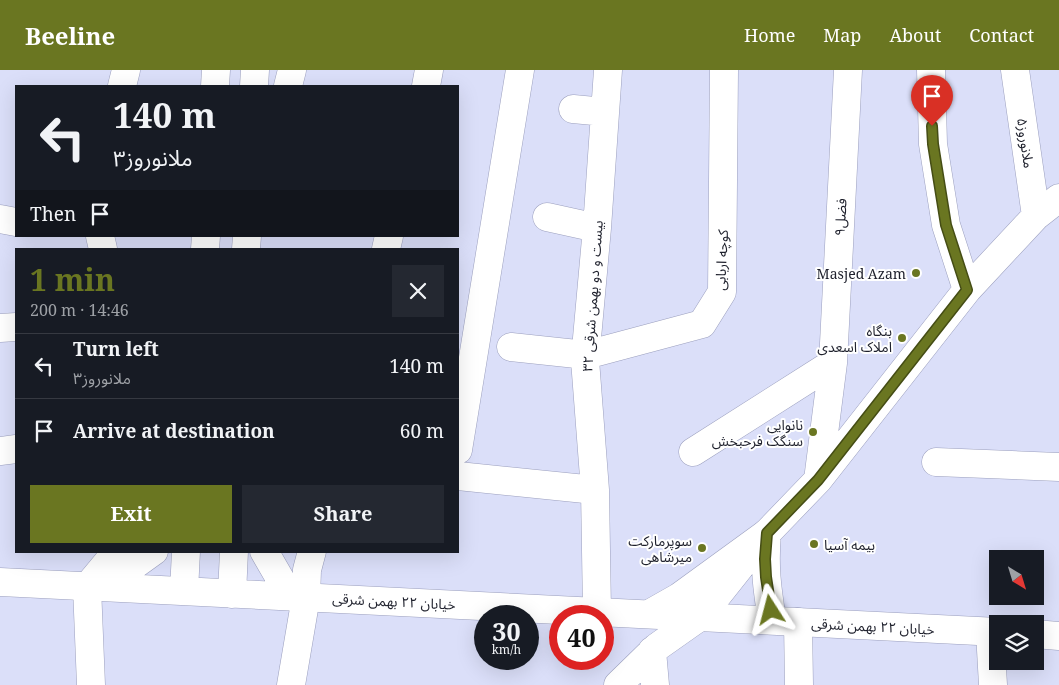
<!DOCTYPE html>
<meta charset="utf-8">
<style>
body{margin:0;font-family:"Noto Serif","Noto Sans Arabic",serif;background:#242831;color:#f1f3f6;height:100vh;display:flex;flex-direction:column;font-size:19px;white-space:nowrap}
*{box-sizing:border-box;margin:0}
p{font-size:16px;color:#9ea1a6}
.icon{flex:none;width:28px;height:28px;fill:none;stroke:currentColor;stroke-width:2;stroke-linecap:round;stroke-linejoin:round}
.map{position:relative;flex:1;overflow:hidden}
.side{position:absolute;left:15px;top:178px;width:444px;height:305px;display:flex;flex-direction:column;background:#171b24;border-radius:0px;box-shadow:0 5px 20px #0002}
.side>*{flex:none}
.hud{position:absolute;left:15px;top:15px;width:444px;height:152px;border-radius:0px;box-shadow:0 5px 20px #0002;background:#171b24;color:#f1f3f6;overflow:hidden}
.needle{width:32px;rotate:142deg}
.fabs{position:absolute;left:989px;top:480px;display:grid;gap:10px}
.fabs a{display:grid;place-items:center;width:55px;height:55px;border-radius:0px;background:#171b24;box-shadow:0 5px 20px #0002;font-size:25px}
.speed{position:absolute;left:474px;top:535px;display:flex;gap:10px;font-size:25px;font-weight:700;text-align:center}
.speed>*{display:grid;place-content:center;width:65px;height:65px;border-radius:50%;background:#171b24;box-shadow:0 5px 20px #0002;line-height:1}
.speed small{font-size:12px;font-weight:400}
.speed .limit{border:8px solid #d22;background:#fff;color:#111}
.pin{position:absolute;display:grid;place-items:center;width:42px;height:42px;color:#fff;margin:-51px -21px;border-radius:50% 50% 50% 0;rotate:-45deg;box-shadow:0 0 5px #0007}
.pin .icon{rotate:45deg}
.me{position:absolute;width:55px;margin:-28px;rotate:351deg;stroke-linejoin:round;filter:drop-shadow(0 0 4px #0008)}
.turn{display:flex;align-items:center;gap:18px;height:105px;padding:0 15px;font-size:22px}
.turn .icon{width:65px;height:65px;stroke-width:2.5}
.turn b{display:block;font-size:35px;line-height:42px}
.then{display:flex;align-items:center;height:48px;padding:0 15px;background:#0003;gap:10px;font-size:19px}
.round{display:grid;place-items:center;flex:none;width:52px;height:52px;border-radius:0px;background:#242831}
.head{display:flex;align-items:center;justify-content:space-between;height:85px;padding:0 15px}
h1{font-size:30px;font-weight:700;line-height:38px;color:#6a7621}
.action{display:flex;gap:10px;margin-top:auto;padding:10px 15px}
.action a{flex:1;height:58px;border-radius:0px;background:#6a7621;color:#fff;font-size:20px;font-weight:700;line-height:58px;text-align:center}
.action a+a{background:#242831;color:#f1f3f6}
ul{padding:0;list-style:none}
li{display:flex;align-items:center;gap:15px;height:65px;padding:0 15px;border-top:1px solid #363941}
li div{flex:1}
li b{display:block;font-size:19px}
li em{font-style:normal}
header{display:flex;align-items:center;gap:30px;box-sizing:border-box;height:70px;padding:0 25px;background:#6a7621;color:#fff}
header strong{font-size:24px}
nav{display:flex;gap:28px;margin-inline-start:auto;font-size:18px}
.map>svg:first-child{display:block}
</style>
<header>
<strong>Beeline</strong>
<nav><a>Home</a><a>Map</a><a>About</a><a>Contact</a></nav>
</header>
<div class="map">
<svg width="1059" height="615" viewBox="0 0 1059 615">
<rect width="100%" height="100%" fill="#dbdff9"/>
<g fill="none" stroke-linecap="round" stroke-linejoin="round">
<defs>
<path id="minor" d="M 931,0 L 933,74 L 946,155 L 967,220
M 1015,0 L 1036,146
M 122,16 L 126,0
M 288,16 L 292,0
M 426,16 L 429,0
M 573,39 L 605,42
M 547,147 L 597,158
M 0,149 L 16,152
M 100,166 L 103,179
M 386,179 L 389,166
M 0,258 L 16,257
M 511,277 L 586,285 L 702,254 L 722,222 L 724,0
M 458,380 L 520,0
M 0,381 L 16,379
M 693,382 L 833,293
M 936,392 L 1059,397
M 458,406 L 595,420
M 818,410 L 833,293 L 848,0
M 767,463 C 764,496 767,518 772,550
M 597,541 L 595,420 L 585,290 L 597,158 L 608,0
M 798,552 L 799,615
M 990,562 L 993,615
M 652,581 L 655,615
M 91,615 L 87,517 L 117,481
M 291,615 L 306,527 L 307,500 L 312,481
M 618,615 L 657,577 L 701,546 L 767,463 L 818,410 L 967,220 L 1036,146 L 1059,128"/>
<path id="major" d="M 215,16 L 216,0
M 254,16 L 255,0
M 205,179 L 206,166
M 246,179 L 247,166
M 264,481 L 290,526
M 0,512 L 998,562
M 104,517 L 154,481
M 184,521 L 186,481
M 232,524 L 234,481
M 649,544 L 679,527 L 767,463
M 1035,564 L 1059,566"/>
</defs>
<use href="#minor" stroke="#9b9fbe" stroke-width="29"/>
<use href="#major" stroke="#9b9fbe" stroke-width="29"/>
<use href="#minor" stroke="#fff" stroke-width="28"/>
<use href="#major" stroke="#fff" stroke-width="28"/>
</g>
<g fill="none" stroke-linecap="round" stroke-linejoin="round">
<defs>
<path id="route" d="M 771,540 L 766,507 L 765,489 L 767,463 L 818,410 L 967,220 L 946,155 L 933,74 L 932,56"/>
</defs>
<use href="#route" stroke="#454d15" stroke-width="12"/>
<use href="#route" stroke="#6a7621" stroke-width="9"/>
</g>
<g fill="#6a7621" stroke="#fff" stroke-width="2">
<circle cx="916" cy="203" r="5"/>
<circle cx="902" cy="268" r="5"/>
<circle cx="813" cy="362" r="5"/>
<circle cx="814" cy="474" r="5"/>
<circle cx="702" cy="478" r="5"/>
</g>
<g text-anchor="middle" dominant-baseline="central" stroke-width="4" stroke-linejoin="round" paint-order="stroke">
<g font-size="14" fill="#1e202c" stroke="#fff">
<text transform="translate(1026 73) rotate(82)">ملانوروز۵</text>
<text transform="translate(840 147) rotate(-87)">فضل۹</text>
<text transform="translate(721 190) rotate(-87)">کوچه اربابی</text>
<text transform="translate(592 226) rotate(-86)">بیست و دو بهمن شرقی ۳۲</text>
<text transform="translate(394 531) rotate(3)">خیابان ۲۲ بهمن شرقی</text>
<text transform="translate(873 556) rotate(3)">خیابان ۲۲ بهمن شرقی</text>
</g>
<g font-size="14" fill="#1e202c" stroke="#fff" text-anchor="end">
<text x="906" y="203">Masjed Azam</text>
<text x="892" y="260">بنگاه<tspan x="892" dy="16">املاک اسعدی</tspan></text>
<text x="803" y="354">نانوایی<tspan x="803" dy="16">سنگک فرحبخش</tspan></text>
<text x="692" y="470">سوپرمارکت<tspan x="692" dy="16">میرشاهی</tspan></text>
<text x="824" y="474" text-anchor="start">بیمه آسیا</text>
</g>
</g>
</svg>
<div class="fabs">
<a><svg class="needle" viewBox="-14 -14 28 28"><path d="M0-13l5 13h-10z" fill="#e53935"/><path d="M0 13l5-13h-10z" fill="#9ea1a6"/></svg></a>
<a><svg class="icon" aria-label="layers" viewBox="0 0 24 24"><path d="M12 4l9 5-9 5-9-5zM3 14l9 5 9-5"/></svg></a>
</div>
<div class="speed"><div>30<small>km/h</small></div><div class="limit">40</div></div>
<div class="pin" style="left:932px;top:56px;background:#d93025"><svg class="icon" aria-label="arrive" viewBox="0 0 24 24"><path d="M6 21V4h12l-3 4 3 4H6"/></svg></div>
<svg class="me" style="left:771px;top:540px" viewBox="-20 -20 40 40"><path d="M0-17L14 15 0 8-14 15z" fill="#6a7621" stroke="#fff" stroke-width="4"/></svg>
<div class="hud">
<div class="turn"><svg class="icon" aria-label="left" viewBox="0 0 24 24"><path d="M17 20v-9H6M10 6l-5 5 5 5"/></svg><div><b>140 m</b>ملانوروز۳</div></div>
<div class="then">Then<svg class="icon" aria-label="arrive" viewBox="0 0 24 24"><path d="M6 21V4h12l-3 4 3 4H6"/></svg></div>
</div>
<section class="side">
<div class="head"><div><h1>1 min</h1><p>200 m · 14:46</p></div><a class="round"><svg class="icon" aria-label="close" viewBox="0 0 24 24"><path d="M6 6l12 12M18 6L6 18"/></svg></a></div>
<ul>
<li><svg class="icon" aria-label="left" viewBox="0 0 24 24"><path d="M17 20v-9H6M10 6l-5 5 5 5"/></svg><div><b>Turn left</b><p>ملانوروز۳</p></div><em>140 m</em></li>
<li><svg class="icon" aria-label="arrive" viewBox="0 0 24 24"><path d="M6 21V4h12l-3 4 3 4H6"/></svg><div><b>Arrive at destination</b></div><em>60 m</em></li>
</ul>
<div class="action"><a>Exit</a><a>Share</a></div>
</section>
</div>
